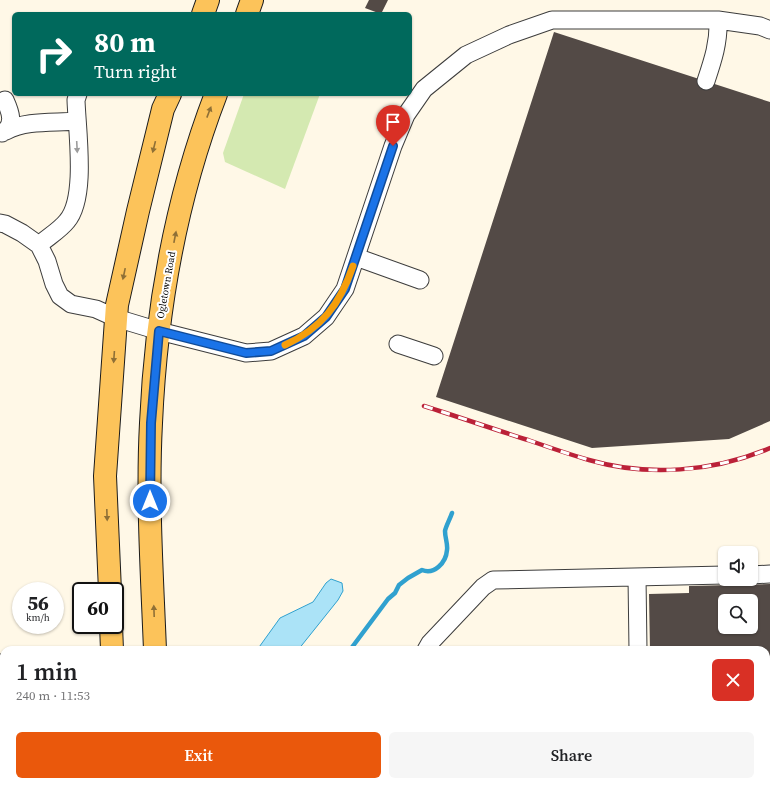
<!DOCTYPE html>
<meta charset="utf-8">
<style>
body{margin:0;font-family:"Source Serif 4",serif;background:#f6f6f6;color:#202124;height:100vh;display:flex;flex-direction:column;font-size:15px;white-space:nowrap}
*{box-sizing:border-box;margin:0}
p{font-size:13px;color:#757577}
.icon{flex:none;width:22px;height:22px;fill:none;stroke:currentColor;stroke-width:2;stroke-linecap:round;stroke-linejoin:round}
.map{position:relative;flex:1;overflow:hidden}
.drawer{position:absolute;left:0px;top:646px;width:770px;height:140px;display:flex;flex-direction:column;background:#fff;border-radius:12px 12px 0 0;box-shadow:0 1px 3px #0004}
.drawer>*{flex:none}
.hud{position:absolute;left:12px;top:12px;width:400px;height:84px;border-radius:6px;box-shadow:0 1px 3px #0004;background:#00695c;color:#fff;overflow:hidden}
.buttons{position:absolute;left:718px;top:546px;display:grid;gap:8px}
.buttons a{display:grid;place-items:center;width:40px;height:40px;border-radius:6px;background:#fff;box-shadow:0 1px 3px #0004;font-size:20px}
.speed{position:absolute;left:12px;top:582px;display:flex;gap:8px;font-size:20px;font-weight:700;text-align:center}
.speed>*{display:grid;place-content:center;width:52px;height:52px;border-radius:50%;background:#fff;box-shadow:0 1px 3px #0004;line-height:1}
.speed small{font-size:10px;font-weight:400}
.speed .limit{border:2px solid #111;border-radius:6px;background:#fff;color:#111}
.pin{position:absolute;display:grid;place-items:center;width:34px;height:34px;color:#fff;margin:-41px -17px;border-radius:50% 50% 50% 0;rotate:-45deg;box-shadow:0 0 4px #0007}
.pin .icon{rotate:45deg}
.me{position:absolute;width:44px;margin:-22px;rotate:0deg;stroke-linejoin:round;filter:drop-shadow(0 0 3px #0008)}
.turn{display:flex;align-items:center;gap:14px;height:84px;padding:0 16px;font-size:18px}
.turn .icon{width:52px;height:52px;stroke-width:2.5}
.turn b{display:block;font-size:28px;line-height:34px}
.round{display:grid;place-items:center;flex:none;width:42px;height:42px;border-radius:6px;background:#f6f6f6}
.headline{display:flex;align-items:center;justify-content:space-between;height:68px;padding:0 16px}
h1{font-size:24px;font-weight:600;line-height:30px}
.cta{display:flex;gap:8px;margin-top:auto;padding:8px 16px}
.cta a{flex:1;height:46px;border-radius:6px;background:#ea580c;color:#fff;font-size:16px;font-weight:600;line-height:46px;text-align:center}
.cta a+a{background:#f6f6f6;color:#202124}
.map>svg:first-child{display:block}
</style>
<div class="map">
<svg width="770" height="786" viewBox="0 0 770 786">
<rect width="100%" height="100%" fill="#fff8e7"/>
<path fill="#d4e9b1" d="M 244,94 L 320,94 L 285,189 L 225,162 L 223,153 Z"/>
<path fill="#abe3f7" stroke="#30a1cf" d="M 331,579 L 342,583 L 343,591 L 338,600 L 298,650 L 257,650 L 280,618 L 313,602 L 326,583 Z
M 308,782 L 398,782 L 398,786 L 305,786 Z"/>
<g fill="none" stroke-linecap="round" stroke-linejoin="round">
<path stroke="#30a1cf" stroke-width="4.5" d="M 350,650 L 388,599 L 395,593 L 399,585 L 408,578 L 422,570 C 434,575 446,563 447,550 C 448,544 445,538 445,531 C 446,526 450,519 452,513
M 253,786 L 253,784 L 261,782"/>
</g>
<path fill="#534a46" fill-rule="evenodd" d="M 369,0 L 388,0 L 381,14 L 365,8 Z
M 554,32 L 770,102 L 770,421 L 729,439 L 592,448 L 436,397 Z
M 770,584 L 770,786 L 669,786 L 669,782 L 766,782 L 766,650 L 650,650 L 649,594 L 689,593 L 689,586 ZM 725,601 L 751,601 L 751,627 L 725,627 Z"/>
<g fill="none" stroke-linecap="round" stroke-linejoin="round">
<defs>
<path id="minor" d="M 706,81 C 713,60 719,42 718,20
M 6,131 C 26,120 54,123 76,121
M 2,133 C 16,125 10,111 5,100
M 0,223 L 5,224 L 22,233 L 39,245 L 47,261 L 54,284 L 60,296 L 71,304 L 96,309 L 116,318 L 159,331 L 246,353 L 271,351 L 304,336 L 326,317 L 345,289 L 393,146 L 406,115 L 424,89 L 466,55 L 509,35 L 552,20 L 718,20 L 760,26 L 770,30
M 39,245 C 48,237 60,230 67,221 C 87,198 77,131 76,100 L 78,94
M 356,257 L 420,280
M 398,344 L 434,356
M 751,575 L 770,574
M 637,577 L 638,650
M 426,650 L 430,643 L 483,587 L 493,580 L 725,575
M 0,663 L 4,663
M 427,782 L 427,786
M 652,782 L 653,786"/>
<path id="major" d="M 203,14 L 208,0
M 247,14 L 252,0
M 110,591 L 105,476 L 117,305 L 138,211 L 163,109 L 170,94
M 111,625 L 112,650
M 155,650 C 152,574 147,498 151,423 C 156,311 176,198 216,94
M 118,782 L 118,786
M 161,782 L 161,786"/>
</defs>
<use href="#minor" stroke="#3d3d3d" stroke-width="19"/>
<use href="#major" stroke="#1b1b1b" stroke-width="24"/>
<use href="#minor" stroke="#fff" stroke-width="17"/>
<use href="#major" stroke="#fcc35a" stroke-width="22"/>
<defs>
<path id="rail" d="M 424,406 C 459,417 493,429 528,440 C 548,447 568,454 589,460 C 647,477 714,472 770,448"/>
</defs>
<use href="#rail" stroke="#bb2138" stroke-width="4.5"/>
<use href="#rail" stroke="#fff" stroke-width="3" stroke-dasharray="9" stroke-linecap="butt"/>
</g>
<defs><path id="oneway-solid" d="M-6-.8H1V-3.2L6.5 0L1 3.2V.8H-6Z"/></defs>
<g fill="#8f7036">
<use href="#oneway-solid" transform="translate(209 112) rotate(-69)"/>
<use href="#oneway-solid" transform="translate(154 147) rotate(104)"/>
<use href="#oneway-solid" transform="translate(175 237) rotate(-79)"/>
<use href="#oneway-solid" transform="translate(124 274) rotate(102)"/>
<use href="#oneway-solid" transform="translate(114 357) rotate(94)"/>
<use href="#oneway-solid" transform="translate(107 515) rotate(88)"/>
<use href="#oneway-solid" transform="translate(154 611) rotate(-92)"/>
</g>
<use fill="#9d9d9d" href="#oneway-solid" transform="translate(77 147) rotate(87)"/>
<g fill="none" stroke-linecap="round" stroke-linejoin="round">
<defs>
<path id="route" d="M 150,501 L 151,423 L 159,331 L 246,353 L 271,351 L 304,336 L 326,317 L 345,289 L 393,146"/>
</defs>
<use href="#route" stroke="#114b97" stroke-width="10"/>
<use href="#route" stroke="#1a73e8" stroke-width="7"/>
<path stroke="#f59e0b" stroke-width="7" d="M 285,345 C 322,328 340,304 353,266"/>
</g>
<g text-anchor="middle" dominant-baseline="central" stroke-width="4" stroke-linejoin="round" paint-order="stroke">
<g font-size="10" fill="#0a0a0a" stroke="#fff">
<text transform="translate(166 285) rotate(-80)">Ogletown Road</text>
</g>
</g>
</svg>
<div class="buttons">
<a><svg class="icon" aria-label="sound" viewBox="0 0 24 24"><path d="M4 9h4l5-4v14l-5-4H4zM17 9q2 3 0 6"/></svg></a>
<a><svg class="icon" aria-label="search" viewBox="0 0 24 24"><circle cx="10" cy="10" r="6"/><path d="M15 15l6 6"/></svg></a>
</div>
<div class="speed"><div>56<small>km/h</small></div><div class="limit">60</div></div>
<div class="pin" style="left:393px;top:146px;background:#d93025"><svg class="icon" aria-label="arrive" viewBox="0 0 24 24"><path d="M6 21V4h12l-3 4 3 4H6"/></svg></div>
<svg class="me" style="left:150px;top:501px" viewBox="-20 -20 40 40"><circle r="17" fill="#1a73e8" stroke="#fff" stroke-width="3"/><path d="M0-11L8 9 0 5-8 9z" fill="#fff"/></svg>
<div class="hud">
<div class="turn"><svg class="icon" aria-label="right" viewBox="0 0 24 24"><path d="M7 20v-9h11M14 6l5 5-5 5"/></svg><div><b>80 m</b>Turn right</div></div>
</div>
<section class="drawer">
<div class="headline"><div><h1>1 min</h1><p>240 m · 11:53</p></div><a class="round" style="background:#d93025;color:#fff"><svg class="icon" aria-label="close" viewBox="0 0 24 24"><path d="M6 6l12 12M18 6L6 18"/></svg></a></div>
<div class="cta"><a>Exit</a><a>Share</a></div>
</section>
</div>
